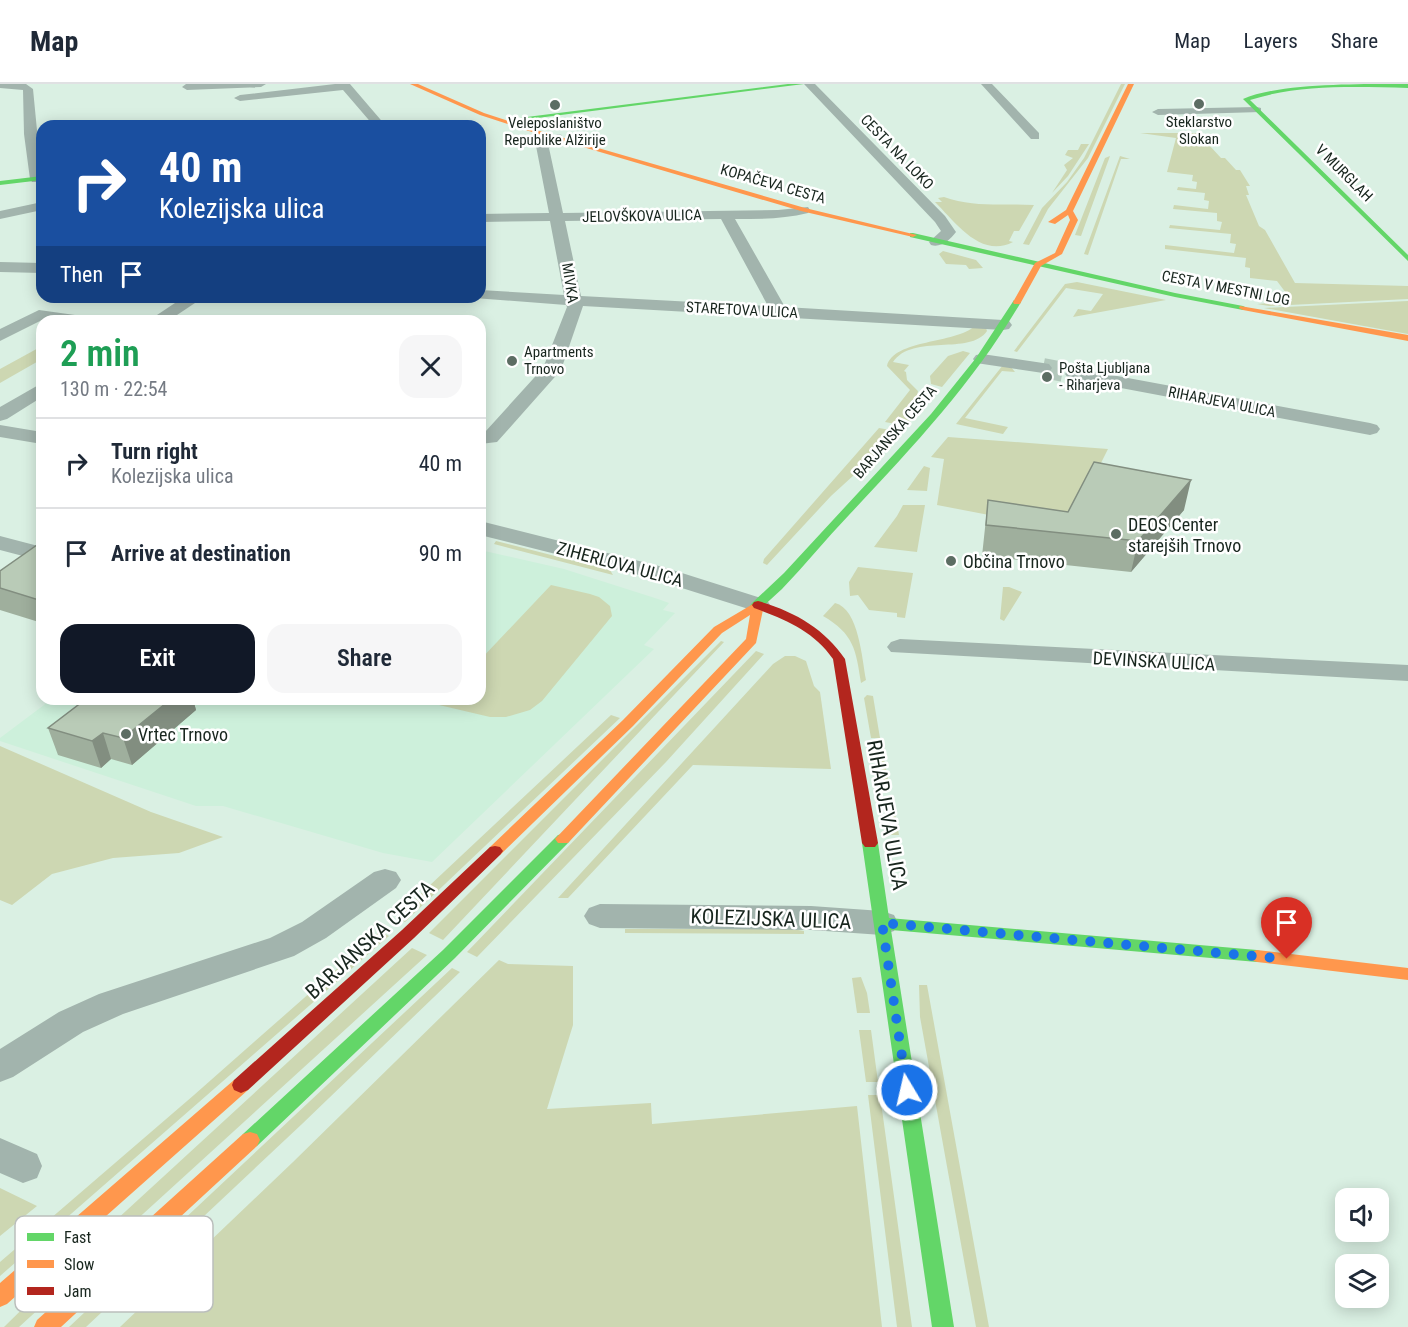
<!DOCTYPE html>
<meta charset="utf-8">
<style>
body{margin:0;font-family:"Roboto Condensed",sans-serif;background:#f6f6f7;color:#1f2937;height:100vh;display:flex;flex-direction:column;font-size:22px;white-space:nowrap}
*{box-sizing:border-box;margin:0}
p{font-size:20px;color:#747a83}
.icon{flex:none;width:33px;height:33px;fill:none;stroke:currentColor;stroke-width:2;stroke-linecap:round;stroke-linejoin:round}
.map{position:relative;flex:1;overflow:hidden}
.panel{position:absolute;left:36px;top:231px;width:450px;height:390px;display:flex;flex-direction:column;background:#fff;border-radius:18px;box-shadow:0 3px 15px #0003}
.panel>*{flex:none}
.hud{position:absolute;left:36px;top:36px;width:450px;height:183px;border-radius:18px;box-shadow:0 3px 15px #0003;background:#1a4fa0;color:#fff;overflow:hidden}
.fabs{position:absolute;left:1335px;top:1104px;display:grid;gap:12px}
.fabs a{display:grid;place-items:center;width:54px;height:54px;border-radius:12px;background:#fff;box-shadow:0 3px 15px #0003;font-size:30px}
.pin{position:absolute;display:grid;place-items:center;width:51px;height:51px;color:#fff;margin:-62px -26px;border-radius:50% 50% 50% 0;rotate:-45deg;box-shadow:0 0 6px #0007}
.pin .icon{rotate:45deg}
.me{position:absolute;width:66px;margin:-33px;rotate:351deg;stroke-linejoin:round;filter:drop-shadow(0 0 4px #0008)}
.turn{display:flex;align-items:center;gap:21px;height:126px;padding:0 24px;font-size:27px}
.turn .icon{width:78px;height:78px;stroke-width:2.5}
.turn b{display:block;font-size:42px;line-height:51px}
.then{display:flex;align-items:center;height:57px;padding:0 24px;background:#0003;gap:12px;font-size:22px}
.round{display:grid;place-items:center;flex:none;width:63px;height:63px;border-radius:18px;background:#f6f6f7}
.head{display:flex;align-items:center;justify-content:space-between;height:102px;padding:0 24px}
h1{font-size:36px;font-weight:600;line-height:45px;color:#1e9e55}
.cta{display:flex;gap:12px;margin-top:auto;padding:12px 24px}
.cta a{flex:1;height:69px;border-radius:18px;background:#111827;color:#fff;font-size:24px;font-weight:600;line-height:69px;text-align:center}
.cta a+a{background:#f6f6f7;color:#1f2937}
ul{padding:0;list-style:none}
li{display:flex;align-items:center;gap:18px;height:90px;padding:0 24px;border-top:2px solid #e0e1e3}
li div{flex:1}
li b{display:block;font-size:22px}
li em{font-style:normal}
header{display:flex;align-items:center;gap:36px;box-sizing:border-box;height:84px;padding:0 30px;background:#fff;border-bottom:2px solid #e0e1e3}
header strong{font-size:28px}
nav{display:flex;gap:33px;margin-inline-start:auto;font-size:21px}
.map>svg:first-child{display:block}
</style>
<header>
<strong>Map</strong>
<nav><a>Map</a><a>Layers</a><a>Share</a></nav>
</header>
<div class="map">
<svg width="1408" height="1243" viewBox="0 0 1408 1243">
<rect width="100%" height="100%" fill="#daf0e3"/>
<path fill="#cdf0db" d="M 480,466 L 564,485 L 658,515 L 669,519 L 663,526 L 675,529 L 644,561 L 654,565 L 432,778 L 383,769 L 223,722 L 196,722 L 0,657 L 0,654 L 52,615 L 480,615 Z"/>
<path fill="#cdd7b2" d="M 1121,0 L 1125,0 L 1088,74 L 1048,125 L 1029,161 L 1023,160 L 1042,124 L 1067,98 L 1084,74 Z
M 1140,49 L 1198,49 L 1221,74 L 1225,74 L 1236,86 L 1240,86 L 1250,102 L 1246,102 L 1249,111 L 1246,111 L 1259,142 L 1265,146 L 1295,199 L 1408,202 L 1408,215 L 1269,222 L 1257,220 L 1292,217 L 1277,197 L 1250,194 L 1250,184 L 1245,183 L 1246,174 L 1165,165 L 1165,161 L 1234,169 L 1236,160 L 1230,159 L 1231,150 L 1169,144 L 1170,141 L 1220,146 L 1222,138 L 1217,137 L 1217,129 L 1173,125 L 1174,121 L 1208,125 L 1209,117 L 1204,116 L 1205,109 L 1177,106 L 1178,103 L 1196,105 L 1197,98 L 1192,97 L 1193,91 L 1167,88 L 1176,54 Z
M 1081,60 L 1089,60 L 1068,92 L 1052,109 L 1067,86 L 1064,81 L 1073,74 L 1065,71 L 1068,66 L 1078,66 Z
M 1110,72 L 1081,152 L 1075,151 L 1105,74 Z
M 1120,72 L 1130,75 L 1121,75 L 1088,171 L 1084,170 Z
M 944,113 C 974,124 1004,119 1034,121 L 1019,147 L 1014,147 L 1009,157 L 1013,158 C 981,175 955,138 935,118 L 942,118 L 938,114 Z
M 943,167 L 976,176 L 983,184 L 969,185 L 966,181 L 946,180 L 939,170 Z
M 1077,198 L 1166,216 L 1073,233 L 1078,225 L 1091,227 L 1103,210 L 1066,204 L 1017,268 L 1014,267 L 1065,200 Z
M 1408,217 L 1408,250 L 1264,224 Z
M 975,242 L 986,244 L 987,247 C 970,272 913,249 893,278 L 909,281 L 904,287 L 906,288 L 907,296 L 918,307 L 916,318 L 923,324 L 906,342 L 885,338 L 910,306 L 887,282 C 894,255 955,260 975,242 Z
M 42,262 L 42,275 L 0,299 L 0,285 Z
M 963,267 L 970,269 L 942,303 L 931,300 L 930,292 L 948,272 Z
M 1003,281 L 1011,283 L 1015,288 L 1002,287 L 965,334 L 1008,343 L 1003,350 L 956,340 Z
M 879,344 L 901,348 L 831,412 L 767,481 L 763,479 L 764,475 Z
M 948,353 L 1108,365 L 1062,457 L 989,431 L 937,421 L 944,375 L 931,373 Z
M 924,382 L 930,384 L 927,407 L 907,406 Z
M 903,421 L 925,421 L 917,468 L 874,463 L 897,432 Z
M 496,457 L 610,486 L 613,491 L 494,460 Z
M 858,483 L 913,489 L 905,534 L 897,533 L 897,529 L 869,526 L 858,511 L 850,512 L 849,498 Z
M 551,501 L 590,510 L 599,513 L 610,522 L 612,532 L 542,617 L 530,626 L 506,633 L 490,633 L 439,621 L 444,615 L 480,615 L 480,576 Z
M 1003,503 L 1009,503 L 1022,508 L 1004,537 L 1000,535 Z
M 835,519 C 859,525 862,575 866,596 L 861,599 C 856,566 854,550 823,532 Z
M 721,557 L 724,558 L 443,856 L 429,849 Z
M 756,567 L 764,570 L 666,678 L 477,873 L 467,868 Z
M 785,572 L 795,572 L 806,577 L 814,602 L 820,608 L 831,685 L 693,681 L 568,814 L 558,814 L 773,580 Z
M 867,611 L 873,612 L 880,654 L 871,654 L 864,614 Z
M 611,631 L 620,634 L 405,838 L 396,833 Z
M 0,662 L 151,728 L 223,753 L 179,769 L 113,774 L 52,790 L 12,821 L 0,816 Z
M 873,664 L 882,664 L 889,700 L 880,700 Z
M 883,718 L 893,718 L 899,751 L 889,751 Z
M 625,845 L 792,845 L 804,847 L 804,850 L 625,849 Z
M 380,847 L 389,852 L 0,1192 L 0,1178 L 194,1011 Z
M 412,864 L 427,871 L 19,1243 L 4,1243 L 65,1183 Z
M 499,876 L 508,880 L 573,882 L 573,941 L 547,1025 L 651,1019 L 652,1040 L 857,1022 L 882,1243 L 120,1243 L 293,1078 Z
M 452,884 L 460,888 L 302,1040 L 86,1243 L 69,1243 Z
M 861,893 L 867,909 L 870,929 L 857,929 L 852,894 Z
M 919,901 L 927,901 L 989,1243 L 976,1243 L 920,933 Z
M 859,946 L 871,946 L 878,998 L 866,998 Z
M 880,1011 L 912,1243 L 897,1243 L 868,1011 Z
M 0,1104 L 37,1122 L 0,1152 Z"/>
<g fill="none" stroke-linecap="round" stroke-linejoin="round">
<path stroke="#b3c8bc" stroke-width="20" stroke-dasharray="20 10" stroke-linecap="butt" d="M 1043,284 L 1074,290"/>
<path fill="#a2b4ad" fill-rule="evenodd" d="M 0,0 L 26,0 L 33,5 L 42,98 L 32,98 L 30,95 L 24,50 L 23,6 L 0,4 Z
M 266,0 L 261,3 L 187,6 L 182,3 L 186,0 Z
M 335,0 L 350,0 L 386,42 L 374,42 L 343,6 L 240,17 L 234,14 L 240,11 Z
M 804,0 L 815,0 L 945,132 L 956,148 C 950,156 941,164 931,161 L 929,158 L 941,147 L 935,138 Z
M 981,0 L 992,0 L 1039,49 L 1039,55 L 1031,55 Z
M 1257,23 L 1261,24 L 1261,28 L 1158,31 L 1152,28 L 1158,25 Z
M 558,50 L 562,51 L 562,57 L 549,64 L 563,129 L 778,126 L 808,123 L 810,126 L 808,129 C 784,135 760,135 735,135 L 785,223 L 1003,236 L 1009,237 L 1012,241 L 1009,245 L 1003,246 L 583,222 L 561,286 L 497,358 L 480,360 L 480,348 L 485,348 L 543,284 L 567,223 L 566,221 L 474,214 L 480,213 L 480,206 L 564,211 L 550,137 L 480,138 L 480,130 L 549,129 L 536,62 ZM 721,135 L 768,222 L 581,212 L 565,137 Z
M 42,118 L 42,126 L 0,135 L 0,127 Z
M 0,178 L 42,179 L 42,189 L 0,188 Z
M 184,213 L 204,213 L 168,237 L 148,237 Z
M 39,226 L 82,232 L 88,233 L 90,237 L 42,236 L 0,257 L 0,245 Z
M 982,270 L 1043,279 L 1049,280 L 1052,284 L 1049,288 L 1043,289 L 976,279 L 973,275 L 976,271 Z
M 1074,284 L 1370,339 L 1377,341 L 1380,345 L 1377,349 L 1370,351 L 1068,294 L 1065,290 L 1068,286 Z
M 42,299 L 42,313 L 7,335 L 0,337 L 0,323 Z
M 0,341 L 42,348 L 42,360 L 0,353 Z
M 480,437 L 663,483 L 767,516 L 770,521 L 767,526 L 758,528 L 647,493 L 480,451 Z
M 0,452 L 42,463 L 42,477 L 0,466 Z
M 900,555 L 1408,581 L 1408,597 L 891,568 L 887,563 L 891,558 Z
M 385,785 L 396,788 L 401,796 L 396,804 L 326,854 L 294,872 L 123,930 L 83,948 L 13,993 L 0,998 L 0,965 L 59,928 L 99,910 L 270,854 L 302,838 L 374,788 Z
M 600,820 L 811,822 L 882,827 L 894,831 L 898,839 L 894,847 L 882,851 L 811,846 L 600,844 L 589,840 L 584,832 L 589,824 Z
M 0,1054 L 37,1070 L 42,1082 L 37,1094 L 23,1099 L 0,1089 Z"/>
<path fill="#63d668" fill-rule="evenodd" d="M 788,0 L 804,0 L 514,37 L 511,35 Z
M 1391,0 L 1408,0 L 1408,4 C 1356,3 1299,0 1250,16 L 1408,171 L 1408,177 L 1243,15 C 1276,0 1352,0 1391,0 Z
M 42,92 L 42,96 L 0,101 L 0,97 Z
M 913,149 L 1175,209 L 1243,222 L 1247,224 L 1243,226 L 1175,213 L 910,153 L 910,149 Z
M 1014,216 L 1021,218 C 974,298 912,364 849,431 C 826,455 805,481 782,505 L 760,525 L 752,525 L 750,522 L 752,519 L 784,489 L 931,330 L 976,274 Z
M 563,750 L 568,751 L 571,755 L 568,759 L 455,874 L 257,1062 L 250,1064 L 243,1062 L 240,1056 L 243,1050 L 443,866 L 558,751 Z
M 870,754 L 875,755 L 878,759 L 889,834 L 1257,866 L 1263,868 L 1265,872 L 1263,876 L 1257,878 L 891,846 L 954,1243 L 932,1243 L 862,759 L 865,755 Z"/>
<path fill="#ff974d" fill-rule="evenodd" d="M 410,0 L 418,0 L 484,29 L 536,46 L 805,124 L 917,151 L 913,153 L 801,127 L 532,48 L 480,31 Z
M 1128,0 L 1134,0 L 1073,127 L 1078,136 L 1062,170 L 1041,182 L 1020,220 L 1014,220 L 1013,218 L 1035,179 L 1055,169 L 1070,136 L 1068,131 L 1055,140 L 1048,138 L 1066,126 Z
M 1240,222 L 1408,251 L 1408,257 L 1243,226 L 1239,224 Z
M 758,517 L 764,521 L 756,559 L 568,759 L 558,759 L 555,755 L 746,555 L 750,531 L 722,549 L 633,642 L 500,771 L 490,771 L 487,767 L 490,763 L 623,636 L 714,543 Z
M 1257,866 L 1408,884 L 1408,896 L 1257,878 L 1251,876 L 1249,872 L 1251,868 Z
M 241,993 L 248,996 L 250,1001 L 248,1006 L 7,1220 L 0,1223 L 0,1199 L 234,996 Z
M 250,1048 L 257,1050 L 260,1056 L 257,1062 L 61,1243 L 34,1243 L 37,1236 L 243,1050 Z"/>
<path fill="#b3261e" fill-rule="evenodd" d="M 758,517 C 794,527 825,545 845,575 L 878,759 L 875,763 L 865,763 L 862,759 L 833,575 C 814,547 784,535 754,524 L 752,521 L 754,518 Z
M 495,762 L 500,763 L 503,767 L 500,771 L 414,854 L 248,1006 L 241,1009 L 234,1006 L 232,1001 L 234,996 L 402,846 L 490,763 Z"/>
</g>
<path fill="#9faf9d" d="M 988,416 L 1068,428 L 1184,426 L 1131,488 L 982,472 Z
M 42,462 L 42,539 L 0,526 L 0,487 Z
M 68,615 L 193,615 L 196,626 L 132,681 L 111,675 L 101,684 L 58,671 L 48,644 L 78,621 Z"/>
<path fill="#828e80" d="M 1191,396 L 1184,426 L 1131,488 L 1138,457 Z
M 171,615 L 193,615 L 196,626 L 132,681 L 123,654 Z
M 103,649 L 111,675 L 101,684 L 92,657 Z"/>
<path fill="#b9cbb7" stroke="#828e80" stroke-width="1.5" d="M 1094,378 L 1191,396 L 1138,457 L 986,441 L 988,416 L 1068,428 Z
M 37,461 L 42,462 L 42,488 L 40,489 L 42,490 L 42,517 L 0,504 L 0,487 Z
M 86,615 L 171,615 L 123,654 L 103,649 L 92,657 L 48,644 Z"/>
<g fill="none" stroke-linecap="round" stroke-linejoin="round">
<path stroke="#1a73e8" stroke-width="10" stroke-dasharray="0 18" d="M 907,1006 L 882,839 L 1287,875"/>
</g>
<g fill="#5c6d63" stroke="#fff" stroke-width="2">
<circle cx="1199" cy="20" r="6"/>
<circle cx="555" cy="21" r="6"/>
<circle cx="512" cy="277" r="6"/>
<circle cx="1047" cy="293" r="6"/>
<circle cx="1116" cy="450" r="6"/>
<circle cx="951" cy="477" r="6"/>
<circle cx="126" cy="650" r="6"/>
</g>
<g text-anchor="middle" dominant-baseline="central" stroke-width="5" stroke-linejoin="round" paint-order="stroke">
<g font-size="15" fill="#18261e" stroke="#fff">
<text x="1199" y="38">Steklarstvo<tspan x="1199" dy="17">Slokan</tspan></text>
<text x="555" y="39">Veleposlaništvo<tspan x="555" dy="17">Republike Alžirije</tspan></text>
<text x="524" y="268" text-anchor="start">Apartments<tspan x="524" dy="17">Trnovo</tspan></text>
<text x="1059" y="284" text-anchor="start">Pošta Ljubljana<tspan x="1059" dy="17">- Riharjeva</tspan></text>
</g>
<g font-size="15" fill="#18261e" stroke="#fff">
<text transform="translate(897 68) rotate(46)">CESTA NA LOKO</text>
<text transform="translate(1344 89) rotate(45)">V MURGLAH</text>
<text transform="translate(773 100) rotate(16)">KOPAČEVA CESTA</text>
<text transform="translate(642 132) rotate(-1)">JELOVŠKOVA ULICA</text>
<text transform="translate(570 199) rotate(81)">MIVKA</text>
<text transform="translate(1226 204) rotate(11)">CESTA V MESTNI LOG</text>
<text transform="translate(742 226) rotate(3)">STARETOVA ULICA</text>
<text transform="translate(1222 318) rotate(11)">RIHARJEVA ULICA</text>
<text transform="translate(895 348) rotate(-49)">BARJANSKA CESTA</text>
</g>
<g font-size="18" fill="#18261e" stroke="#fff" text-anchor="start">
<text x="1128" y="440">DEOS Center<tspan x="1128" dy="21">starejših Trnovo</tspan></text>
<text x="963" y="477">Občina Trnovo</text>
<text x="138" y="650">Vrtec Trnovo</text>
</g>
<g font-size="18" fill="#18261e" stroke="#fff">
<text transform="translate(620 480) rotate(15)">ZIHERLOVA ULICA</text>
<text transform="translate(1154 577) rotate(3)">DEVINSKA ULICA</text>
</g>
<g font-size="21" fill="#18261e" stroke="#fff">
<text transform="translate(887 731) rotate(80)">RIHARJEVA ULICA</text>
<text transform="translate(771 835) rotate(2)">KOLEZIJSKA ULICA</text>
<text transform="translate(370 856) rotate(-42)">BARJANSKA CESTA</text>
</g>
</g>
<rect x="15" y="1132" width="198" height="96" rx="9" fill="#fff" stroke="#babebc" stroke-width="1.5"/>
<rect x="27" y="1149" width="27" height="8" fill="#63d668"/>
<rect x="27" y="1176" width="27" height="8" fill="#ff974d"/>
<rect x="27" y="1203" width="27" height="8" fill="#b3261e"/>
<g font-size="16" fill="#18261e">
<text x="64" y="1159">Fast</text>
<text x="64" y="1186">Slow</text>
<text x="64" y="1213">Jam</text>
</g>
</svg>
<div class="fabs">
<a><svg class="icon" aria-label="sound" viewBox="0 0 24 24"><path d="M4 9h4l5-4v14l-5-4H4zM17 9q2 3 0 6"/></svg></a>
<a><svg class="icon" aria-label="layers" viewBox="0 0 24 24"><path d="M12 4l9 5-9 5-9-5zM3 14l9 5 9-5"/></svg></a>
</div>
<div class="pin" style="left:1287px;top:875px;background:#d93025"><svg class="icon" aria-label="arrive" viewBox="0 0 24 24"><path d="M6 21V4h12l-3 4 3 4H6"/></svg></div>
<svg class="me" style="left:907px;top:1006px" viewBox="-20 -20 40 40"><circle r="17" fill="#1a73e8" stroke="#fff" stroke-width="3"/><path d="M0-11L8 9 0 5-8 9z" fill="#fff"/></svg>
<div class="hud">
<div class="turn"><svg class="icon" aria-label="right" viewBox="0 0 24 24"><path d="M7 20v-9h11M14 6l5 5-5 5"/></svg><div><b>40 m</b>Kolezijska ulica</div></div>
<div class="then">Then<svg class="icon" aria-label="arrive" viewBox="0 0 24 24"><path d="M6 21V4h12l-3 4 3 4H6"/></svg></div>
</div>
<section class="panel">
<div class="head"><div><h1>2 min</h1><p>130 m · 22:54</p></div><a class="round"><svg class="icon" aria-label="close" viewBox="0 0 24 24"><path d="M6 6l12 12M18 6L6 18"/></svg></a></div>
<ul>
<li><svg class="icon" aria-label="right" viewBox="0 0 24 24"><path d="M7 20v-9h11M14 6l5 5-5 5"/></svg><div><b>Turn right</b><p>Kolezijska ulica</p></div><em>40 m</em></li>
<li><svg class="icon" aria-label="arrive" viewBox="0 0 24 24"><path d="M6 21V4h12l-3 4 3 4H6"/></svg><div><b>Arrive at destination</b></div><em>90 m</em></li>
</ul>
<div class="cta"><a>Exit</a><a>Share</a></div>
</section>
</div>
